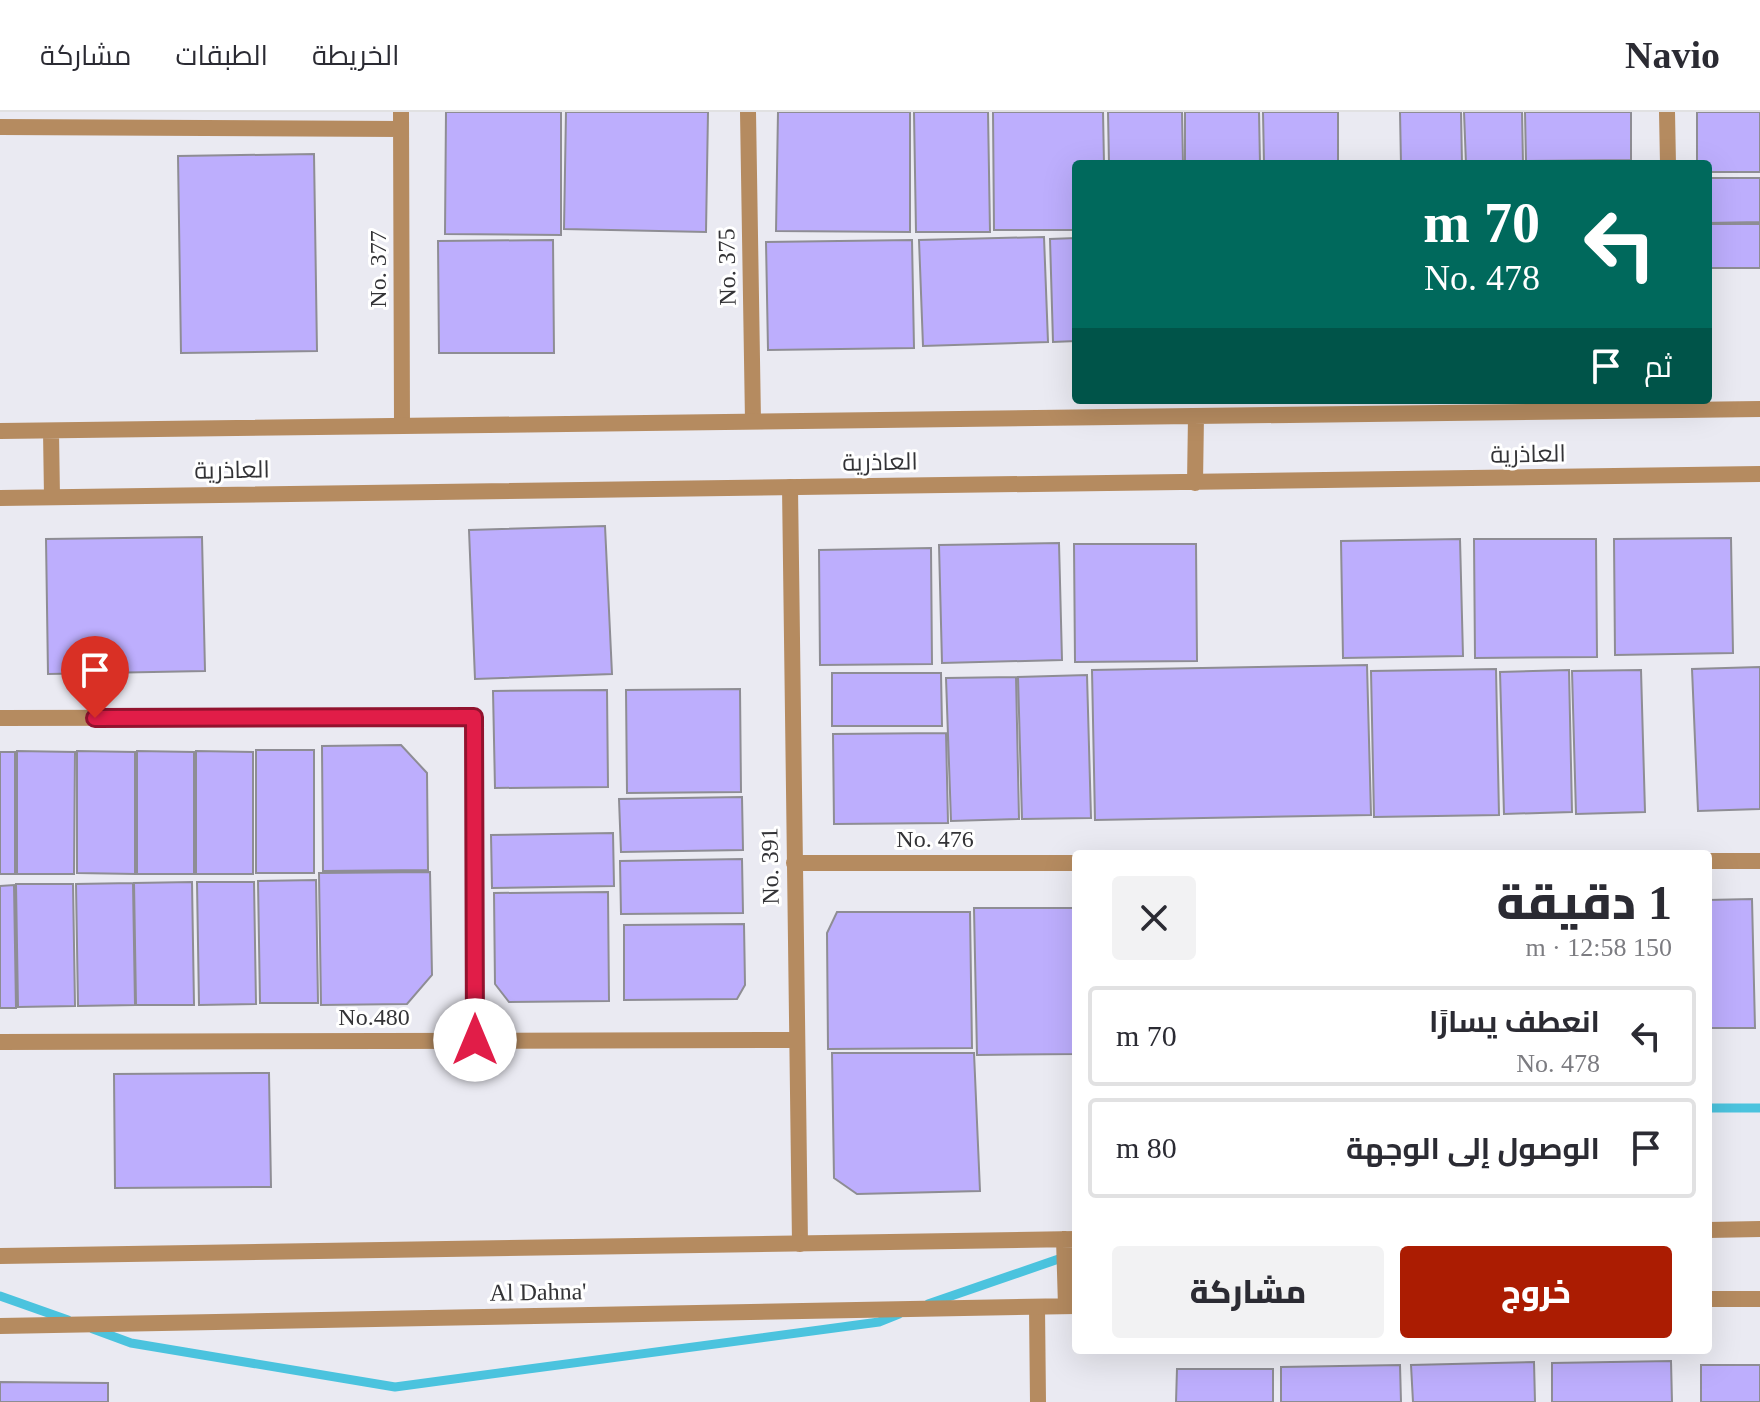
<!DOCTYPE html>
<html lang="ar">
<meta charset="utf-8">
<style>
body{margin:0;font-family:"Times New Roman",Cairo,serif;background:#f2f2f3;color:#2b2b33;direction:rtl;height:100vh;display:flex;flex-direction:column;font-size:30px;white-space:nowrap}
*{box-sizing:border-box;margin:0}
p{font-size:26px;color:#7c7c81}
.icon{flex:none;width:44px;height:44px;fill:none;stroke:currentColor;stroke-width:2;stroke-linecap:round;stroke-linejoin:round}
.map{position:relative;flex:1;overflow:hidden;direction:ltr}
.sheet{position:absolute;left:1072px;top:738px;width:640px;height:504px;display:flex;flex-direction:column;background:#fff;border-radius:8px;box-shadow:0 8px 32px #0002;direction:rtl}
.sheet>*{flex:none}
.top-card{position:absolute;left:1072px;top:48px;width:640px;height:244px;border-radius:8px;box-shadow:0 8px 32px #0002;direction:rtl;background:#00695c;color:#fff;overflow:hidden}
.pin{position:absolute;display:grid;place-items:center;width:68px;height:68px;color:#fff;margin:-82px -34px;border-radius:50% 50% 50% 0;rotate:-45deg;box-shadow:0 0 8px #0007}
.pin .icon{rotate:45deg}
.me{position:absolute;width:88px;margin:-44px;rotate:0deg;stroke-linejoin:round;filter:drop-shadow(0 0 6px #0008)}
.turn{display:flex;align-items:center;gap:28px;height:168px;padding:0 40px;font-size:36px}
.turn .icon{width:104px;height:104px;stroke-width:2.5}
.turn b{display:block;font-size:56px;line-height:68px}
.then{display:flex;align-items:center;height:76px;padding:0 40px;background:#0003;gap:16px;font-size:30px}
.round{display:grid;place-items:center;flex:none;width:84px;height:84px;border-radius:8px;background:#f2f2f3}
.head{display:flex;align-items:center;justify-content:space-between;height:136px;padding:0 40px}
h1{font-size:48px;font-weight:800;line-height:60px}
.cta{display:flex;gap:16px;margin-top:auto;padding:16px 40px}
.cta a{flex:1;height:92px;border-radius:8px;background:#ab1c02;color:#fff;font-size:32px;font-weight:800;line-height:92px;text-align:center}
.cta a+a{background:#f2f2f3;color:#2b2b33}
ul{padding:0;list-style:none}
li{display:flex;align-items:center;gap:24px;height:100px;margin:0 16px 12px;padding:0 24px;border:4px solid #e1e1e2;border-radius:8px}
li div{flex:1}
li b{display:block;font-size:30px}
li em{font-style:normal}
header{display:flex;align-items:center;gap:48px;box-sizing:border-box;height:112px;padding:0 40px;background:#fff;border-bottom:2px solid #e1e1e2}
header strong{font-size:38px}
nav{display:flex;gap:44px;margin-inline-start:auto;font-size:28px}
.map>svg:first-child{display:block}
</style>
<header>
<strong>Navio</strong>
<nav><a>الخريطة</a><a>الطبقات</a><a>مشاركة</a></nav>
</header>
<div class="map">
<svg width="1760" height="1290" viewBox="0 0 1760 1290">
<rect width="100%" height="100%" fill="#eaeaf2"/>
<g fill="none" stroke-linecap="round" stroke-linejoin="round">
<path stroke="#4bc3de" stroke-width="9" d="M 1708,996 L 1760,996
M 0,1184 L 68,1208
M 928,1192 L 1076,1141
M 93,1217 L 131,1231 L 395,1275 L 879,1210 L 899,1202"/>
</g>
<path fill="#bdaefd" stroke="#8e8d94" stroke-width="2" d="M 446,0 L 561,0 L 561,123 L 445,122 Z
M 566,0 L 708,0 L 706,120 L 564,117 Z
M 778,0 L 910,0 L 910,120 L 776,119 Z
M 914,0 L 988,0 L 990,120 L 916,120 Z
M 993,0 L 1103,0 L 1104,52 L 1076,52 L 1076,118 L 994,118 Z
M 1108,0 L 1182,0 L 1183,52 L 1109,52 Z
M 1185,0 L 1259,0 L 1260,52 L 1185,52 Z
M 1263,0 L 1338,0 L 1338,52 L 1264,52 Z
M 1400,0 L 1461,0 L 1462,52 L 1401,52 Z
M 1464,0 L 1522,0 L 1523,52 L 1466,52 Z
M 1525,0 L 1631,0 L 1631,48 L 1526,49 Z
M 1697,0 L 1760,0 L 1760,60 L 1708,60 L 1708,52 L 1697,52 Z
M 314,42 L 317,239 L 181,241 L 178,44 Z
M 1708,66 L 1760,66 L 1760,110 L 1708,111 Z
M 1708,112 L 1760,112 L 1760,156 L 1708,156 Z
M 1044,125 L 1048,230 L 923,234 L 919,128 Z
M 1076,126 L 1076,229 L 1053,230 L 1050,127 Z
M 553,128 L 554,241 L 439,241 L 438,129 Z
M 912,128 L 914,236 L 768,238 L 766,130 Z
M 605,414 L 612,562 L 475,567 L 469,418 Z
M 202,425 L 205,559 L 48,562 L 46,427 Z
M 1731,426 L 1733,541 L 1615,543 L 1614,427 Z
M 1460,427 L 1463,544 L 1343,546 L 1341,429 Z
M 1474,427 L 1596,427 L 1597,545 L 1475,546 Z
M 1059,431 L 1062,548 L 942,551 L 939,433 Z
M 1074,432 L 1196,432 L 1197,549 L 1075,550 Z
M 931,436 L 932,552 L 820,553 L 819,438 Z
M 1367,553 L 1371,703 L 1095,708 L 1092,558 Z
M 1760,555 L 1760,697 L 1698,699 L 1692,557 Z
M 1496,557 L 1499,703 L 1374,705 L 1371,559 Z
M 1569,558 L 1572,700 L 1504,702 L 1500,560 Z
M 1641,558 L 1645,700 L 1576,702 L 1572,559 Z
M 832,561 L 941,561 L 942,614 L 832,614 Z
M 1087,563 L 1091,706 L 1022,707 L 1018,565 Z
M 1016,565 L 1019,707 L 951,709 L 946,566 Z
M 740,577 L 741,680 L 627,681 L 626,578 Z
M 607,578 L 608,675 L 495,676 L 493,579 Z
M 946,621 L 948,711 L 834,712 L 833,622 Z
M 401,633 L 427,661 L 428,758 L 323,759 L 322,634 Z
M 256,638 L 314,638 L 314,761 L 256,761 Z
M 17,639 L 75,640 L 74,762 L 17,762 Z
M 77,639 L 135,640 L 135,762 L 77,761 Z
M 137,639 L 194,640 L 194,762 L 137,762 Z
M 196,639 L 253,640 L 253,762 L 196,762 Z
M 0,640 L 15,640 L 15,762 L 0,762 Z
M 742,685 L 743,738 L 621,740 L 619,687 Z
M 613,721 L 614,774 L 492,776 L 491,723 Z
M 742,747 L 743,801 L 621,802 L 620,749 Z
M 430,760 L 432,863 L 407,892 L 321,893 L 319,761 Z
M 316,768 L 318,891 L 260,891 L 258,769 Z
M 192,770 L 194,893 L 136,893 L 134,771 Z
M 197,770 L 254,770 L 256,892 L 199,893 Z
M 133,771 L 135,893 L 78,894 L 76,772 Z
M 16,772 L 73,772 L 75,894 L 18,895 Z
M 14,773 L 16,896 L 0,896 L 0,774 Z
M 608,780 L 609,889 L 509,890 L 495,872 L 494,781 Z
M 1752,787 L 1755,916 L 1708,916 L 1708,788 Z
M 974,796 L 1076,796 L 1076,942 L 977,943 Z
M 837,800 L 970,800 L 972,936 L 828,937 L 827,821 Z
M 744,812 L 745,873 L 737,887 L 624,888 L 624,813 Z
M 832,941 L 974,941 L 980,1079 L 857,1082 L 834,1066 Z
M 269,961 L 271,1075 L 115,1076 L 114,962 Z
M 1671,1249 L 1672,1290 L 1552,1290 L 1552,1251 Z
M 1534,1250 L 1535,1290 L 1413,1290 L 1411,1253 Z
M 1400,1253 L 1401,1290 L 1281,1290 L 1281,1255 Z
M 1701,1253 L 1760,1253 L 1760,1290 L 1701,1290 Z
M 1177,1257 L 1273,1257 L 1273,1290 L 1176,1290 Z
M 0,1270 L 108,1271 L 108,1290 L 0,1290 Z"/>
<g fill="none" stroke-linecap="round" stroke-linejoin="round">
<path stroke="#b58b60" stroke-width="16" d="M 401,0 L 402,313
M 748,0 L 753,309
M 1667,0 L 1668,52
M 0,15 L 401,17
M 790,375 L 800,1132
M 0,606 L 474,605 L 475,928
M 1708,749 L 1760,749
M 794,751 L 1076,751
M 0,930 L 797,928
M 1037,1195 L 1038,1290"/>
<path stroke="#b58b60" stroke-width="16" d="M 0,319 L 1760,297
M 51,319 L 52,385
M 1195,371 L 1196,304
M 0,386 L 1760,362
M 1708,1118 L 1760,1117
M 1064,1127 L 1066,1194
M 0,1144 L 1076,1127
M 1708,1187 L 1760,1187
M 0,1214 L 1076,1194"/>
</g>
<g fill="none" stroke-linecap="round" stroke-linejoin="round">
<defs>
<path id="route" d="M 95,606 L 474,605 L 475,928"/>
</defs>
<use href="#route" stroke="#92132f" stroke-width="20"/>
<use href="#route" stroke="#e11d48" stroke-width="14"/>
</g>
<g text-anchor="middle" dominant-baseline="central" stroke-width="6" stroke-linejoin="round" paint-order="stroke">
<g font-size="24" fill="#333336" stroke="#fff">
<text transform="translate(727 155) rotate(-91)">No. 375</text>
<text transform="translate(378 157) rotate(-90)">No. 377</text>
<text transform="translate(1528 342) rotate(-1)">العاذرية</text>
<text transform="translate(880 350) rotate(-1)">العاذرية</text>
<text transform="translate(232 358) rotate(-1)">العاذرية</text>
<text x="935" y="727">No. 476</text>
<text transform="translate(770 754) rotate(-91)">No. 391</text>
<text x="374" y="905">No.480</text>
<text transform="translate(538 1180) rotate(-1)">Al Dahna'</text>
</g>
</g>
</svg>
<div class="pin" style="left:95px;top:606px;background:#d93025"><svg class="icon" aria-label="arrive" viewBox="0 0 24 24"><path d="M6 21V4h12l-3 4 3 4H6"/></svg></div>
<svg class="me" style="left:475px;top:928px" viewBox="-20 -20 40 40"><circle r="19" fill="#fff"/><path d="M0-13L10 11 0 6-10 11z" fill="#e11d48"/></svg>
<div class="top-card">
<div class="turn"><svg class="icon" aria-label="left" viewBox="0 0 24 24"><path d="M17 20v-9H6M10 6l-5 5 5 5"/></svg><div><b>70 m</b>No. 478</div></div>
<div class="then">ثم<svg class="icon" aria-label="arrive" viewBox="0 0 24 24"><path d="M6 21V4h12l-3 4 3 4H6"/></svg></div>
</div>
<section class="sheet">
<div class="head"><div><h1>1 دقيقة</h1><p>150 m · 12:58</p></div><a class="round"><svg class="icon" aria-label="close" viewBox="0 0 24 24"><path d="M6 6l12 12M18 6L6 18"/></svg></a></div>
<ul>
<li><svg class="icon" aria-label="left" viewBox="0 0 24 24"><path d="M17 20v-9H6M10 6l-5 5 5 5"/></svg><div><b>انعطف يسارًا</b><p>No. 478</p></div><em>70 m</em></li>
<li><svg class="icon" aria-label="arrive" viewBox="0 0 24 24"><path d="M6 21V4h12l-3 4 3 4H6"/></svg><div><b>الوصول إلى الوجهة</b></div><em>80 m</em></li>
</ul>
<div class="cta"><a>خروج</a><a>مشاركة</a></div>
</section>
</div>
